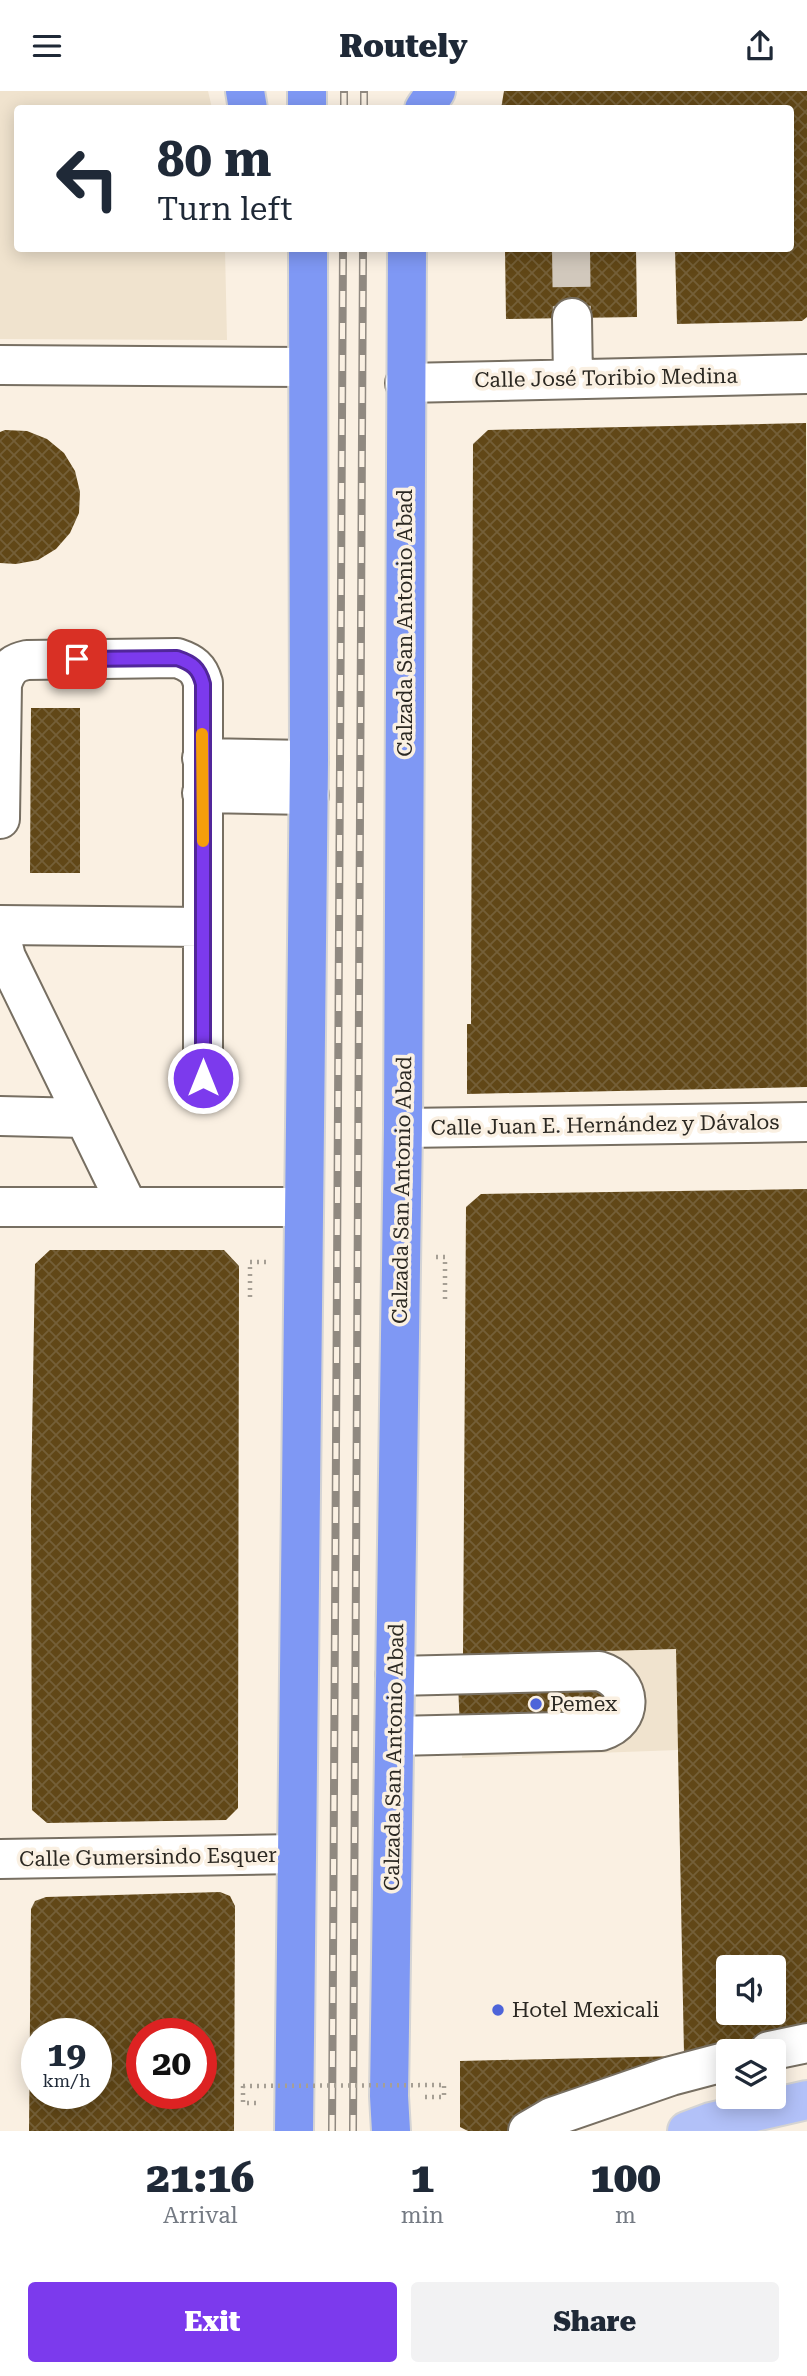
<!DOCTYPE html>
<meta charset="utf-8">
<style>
body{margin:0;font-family:"Roboto Serif",serif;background:#f2f2f3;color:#1f2937;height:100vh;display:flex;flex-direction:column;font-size:26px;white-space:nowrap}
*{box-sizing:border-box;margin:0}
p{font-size:23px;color:#747a83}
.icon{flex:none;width:38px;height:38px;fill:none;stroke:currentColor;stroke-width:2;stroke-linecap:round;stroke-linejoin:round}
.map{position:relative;height:2040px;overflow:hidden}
.sheet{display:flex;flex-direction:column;background:#fff;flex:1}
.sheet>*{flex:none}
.guide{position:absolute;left:14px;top:14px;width:780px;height:147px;border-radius:7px;box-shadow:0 4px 18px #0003;background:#fff;color:#1f2937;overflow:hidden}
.buttons{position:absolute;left:716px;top:1864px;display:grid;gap:14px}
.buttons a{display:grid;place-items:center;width:70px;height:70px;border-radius:7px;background:#fff;box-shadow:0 4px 18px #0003;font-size:35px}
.speed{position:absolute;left:21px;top:1927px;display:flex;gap:14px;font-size:35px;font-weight:700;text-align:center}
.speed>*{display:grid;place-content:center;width:91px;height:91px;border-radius:50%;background:#fff;box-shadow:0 4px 18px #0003;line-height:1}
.speed small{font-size:18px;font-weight:400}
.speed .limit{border:10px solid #d22;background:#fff;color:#111}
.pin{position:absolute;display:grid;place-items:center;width:60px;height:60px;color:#fff;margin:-30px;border-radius:14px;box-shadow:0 4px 10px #0006}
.me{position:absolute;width:77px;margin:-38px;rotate:0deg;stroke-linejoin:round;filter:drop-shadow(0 0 5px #0008)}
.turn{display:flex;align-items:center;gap:24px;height:147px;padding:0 28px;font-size:32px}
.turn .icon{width:91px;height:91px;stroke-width:2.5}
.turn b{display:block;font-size:49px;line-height:60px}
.eta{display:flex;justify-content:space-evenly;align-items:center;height:119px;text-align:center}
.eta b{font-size:42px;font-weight:800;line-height:49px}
.cta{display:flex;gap:14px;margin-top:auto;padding:14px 28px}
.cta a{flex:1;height:80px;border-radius:7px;background:#7c3aed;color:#fff;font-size:28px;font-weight:800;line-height:80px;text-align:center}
.cta a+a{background:#f2f2f3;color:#1f2937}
header{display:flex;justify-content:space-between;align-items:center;height:91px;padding:0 28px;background:#fff;font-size:32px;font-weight:800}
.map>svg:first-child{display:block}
</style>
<header><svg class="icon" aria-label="menu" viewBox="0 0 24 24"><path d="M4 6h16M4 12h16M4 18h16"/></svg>Routely<svg class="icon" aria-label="share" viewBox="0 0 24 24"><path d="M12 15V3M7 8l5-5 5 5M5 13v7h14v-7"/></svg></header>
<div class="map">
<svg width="807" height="2040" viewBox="0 0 807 2040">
<defs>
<pattern id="building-cross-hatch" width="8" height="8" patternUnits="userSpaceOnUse" patternTransform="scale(1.75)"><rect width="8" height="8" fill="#614717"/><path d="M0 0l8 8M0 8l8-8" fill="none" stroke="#745f38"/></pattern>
</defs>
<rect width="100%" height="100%" fill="#faf0e2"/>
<path fill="#f0e3ce" d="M 0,0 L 208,0 L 212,17 L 18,18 L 18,158 L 225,158 L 227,249 L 0,248 Z
M 676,1558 L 678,1659 L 462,1667 L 463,1564 Z"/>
<path fill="url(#building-cross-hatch)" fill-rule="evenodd" d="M 504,0 L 807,0 L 807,226 L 802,230 L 677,233 L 675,158 L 791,158 L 791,18 L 501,18 Z
M 505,158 L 636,158 L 637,226 L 506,228 Z
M 806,332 L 807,996 L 467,1003 L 467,933 L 471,933 L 473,353 L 488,339 Z
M 5,339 L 27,340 L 47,348 L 64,362 L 75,380 L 80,401 L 79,422 L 70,442 L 56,458 L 38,469 L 16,473 L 0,472 L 0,341 Z
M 31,617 L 80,617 L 80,782 L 30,782 Z
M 807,1098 L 807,1936 L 684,1963 L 676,1558 L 463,1564 L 466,1116 L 481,1103 ZM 728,1876 L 774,1876 L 774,1922 L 728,1922 Z
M 50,1159 L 224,1159 L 239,1175 L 238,1717 L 226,1729 L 47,1732 L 32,1719 L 31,1407 L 35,1173 Z
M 612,1587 L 613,1633 L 460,1639 L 458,1592 Z
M 220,1801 L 230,1805 L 235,1815 L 234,2040 L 29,2040 L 31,1818 L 35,1810 L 46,1806 ZM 37,1942 L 96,1942 L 96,2002 L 37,2002 ZM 142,1942 L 201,1942 L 201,2002 L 142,2002 Z
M 680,1965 L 515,2040 L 468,2040 L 460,2036 L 460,1970 Z"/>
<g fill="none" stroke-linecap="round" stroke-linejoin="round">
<path stroke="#d1c8bc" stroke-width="38" stroke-dasharray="38 19" stroke-linecap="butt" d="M 571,158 L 572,227"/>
<defs>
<path id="minor" d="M 572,227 L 573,288
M 0,274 L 308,276
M 405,292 L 807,283
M 202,667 L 309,669
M 202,702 L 309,704
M 0,728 L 2,593 C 7,578 12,572 27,569 L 177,567 C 192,572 199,577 203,592 L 203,987
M 0,834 L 203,836
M 0,843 L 6,866 L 128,1116
M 0,1025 L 84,1027
M 403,1037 L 807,1031
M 0,1116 L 304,1116
M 395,1585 L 599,1580 C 633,1590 635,1630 601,1640 L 395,1645
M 0,1768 L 296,1763
M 769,1960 L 807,1952
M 528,2040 L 552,2026 L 671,1985 L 728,1970"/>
<path id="major" d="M 687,2040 L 711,2031 L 807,2009"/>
<path id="highway" d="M 245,0 L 248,18
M 307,0 L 307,18
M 424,18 L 436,0
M 294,2040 L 309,669 L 308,158
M 391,2040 L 389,2005 L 403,1037 L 407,158"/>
</defs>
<use href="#minor" stroke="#776f62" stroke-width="42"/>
<use href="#major" stroke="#d5d4d3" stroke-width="42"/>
<use href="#highway" stroke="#d5d4d3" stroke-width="42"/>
<path stroke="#a69f94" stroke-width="4.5" stroke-dasharray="2 5" stroke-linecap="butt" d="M 436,1166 L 445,1166 L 445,1208
M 250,1206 L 250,1171 L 270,1171
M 243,1995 L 243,2012 L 259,2012
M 425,2006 L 444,2006 L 444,1994"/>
<use href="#minor" stroke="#fff" stroke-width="38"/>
<use href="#major" stroke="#b2c1f8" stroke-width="38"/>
<use href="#highway" stroke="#7f98f4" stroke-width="38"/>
<defs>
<path id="rail" d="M 344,18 L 344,0
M 364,18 L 364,0
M 332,2040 L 343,158
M 353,2040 L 363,158"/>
</defs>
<use href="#rail" stroke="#908980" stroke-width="8"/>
<use href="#rail" stroke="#faf0e2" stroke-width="5" stroke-dasharray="16" stroke-linecap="butt"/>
<path stroke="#a69f94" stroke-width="4.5" stroke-dasharray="2 5" stroke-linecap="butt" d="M 243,1995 L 444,1994"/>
</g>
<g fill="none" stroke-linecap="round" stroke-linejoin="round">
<defs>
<path id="route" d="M 77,568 L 177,567 C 192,572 199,577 203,593 L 203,987"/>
</defs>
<use href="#route" stroke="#51269a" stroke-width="18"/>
<use href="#route" stroke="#7c3aed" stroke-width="12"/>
<path stroke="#f59e0b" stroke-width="12" d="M 202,643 L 203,750"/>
</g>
<g fill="#4d64d9" stroke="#faf0e2" stroke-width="2.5">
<circle cx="536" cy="1613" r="7"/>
<circle cx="498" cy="1919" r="7"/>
</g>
<g text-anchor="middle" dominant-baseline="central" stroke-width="7" stroke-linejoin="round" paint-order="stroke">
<g font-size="21" fill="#2b2822" stroke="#faf0e2">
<text transform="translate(606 287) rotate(-1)">Calle José Toribio Medina</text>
<text transform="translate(405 532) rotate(-90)">Calzada San Antonio Abad</text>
<text transform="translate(605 1034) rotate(-1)">Calle Juan E. Hernández y Dávalos</text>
<text transform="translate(402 1099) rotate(-89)">Calzada San Antonio Abad</text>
<text transform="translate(394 1666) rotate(-89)">Calzada San Antonio Abad</text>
<text transform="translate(148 1766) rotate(-1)">Calle Gumersindo Esquer</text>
</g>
<g font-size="21" fill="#2b2822" stroke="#faf0e2" text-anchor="start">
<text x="550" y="1613">Pemex</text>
<text x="512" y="1919">Hotel Mexicali</text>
</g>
</g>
</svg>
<div class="buttons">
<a><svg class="icon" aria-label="sound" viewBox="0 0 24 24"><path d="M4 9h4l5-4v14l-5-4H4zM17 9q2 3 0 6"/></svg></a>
<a><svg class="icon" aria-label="layers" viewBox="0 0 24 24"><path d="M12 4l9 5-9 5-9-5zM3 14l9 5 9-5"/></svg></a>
</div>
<div class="speed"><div>19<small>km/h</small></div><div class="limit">20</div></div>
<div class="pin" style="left:77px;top:568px;background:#d93025"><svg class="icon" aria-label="arrive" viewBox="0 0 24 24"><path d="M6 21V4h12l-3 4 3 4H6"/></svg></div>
<svg class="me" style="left:203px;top:987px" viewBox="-20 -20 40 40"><circle r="17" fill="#7c3aed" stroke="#fff" stroke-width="3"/><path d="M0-11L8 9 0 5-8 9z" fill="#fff"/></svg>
<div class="guide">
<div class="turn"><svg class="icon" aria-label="left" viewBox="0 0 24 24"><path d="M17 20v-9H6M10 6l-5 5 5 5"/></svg><div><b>80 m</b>Turn left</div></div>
</div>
</div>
<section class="sheet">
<div class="eta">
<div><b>21:16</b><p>Arrival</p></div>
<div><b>1</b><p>min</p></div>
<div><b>100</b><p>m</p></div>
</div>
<div class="cta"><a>Exit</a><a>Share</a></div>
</section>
